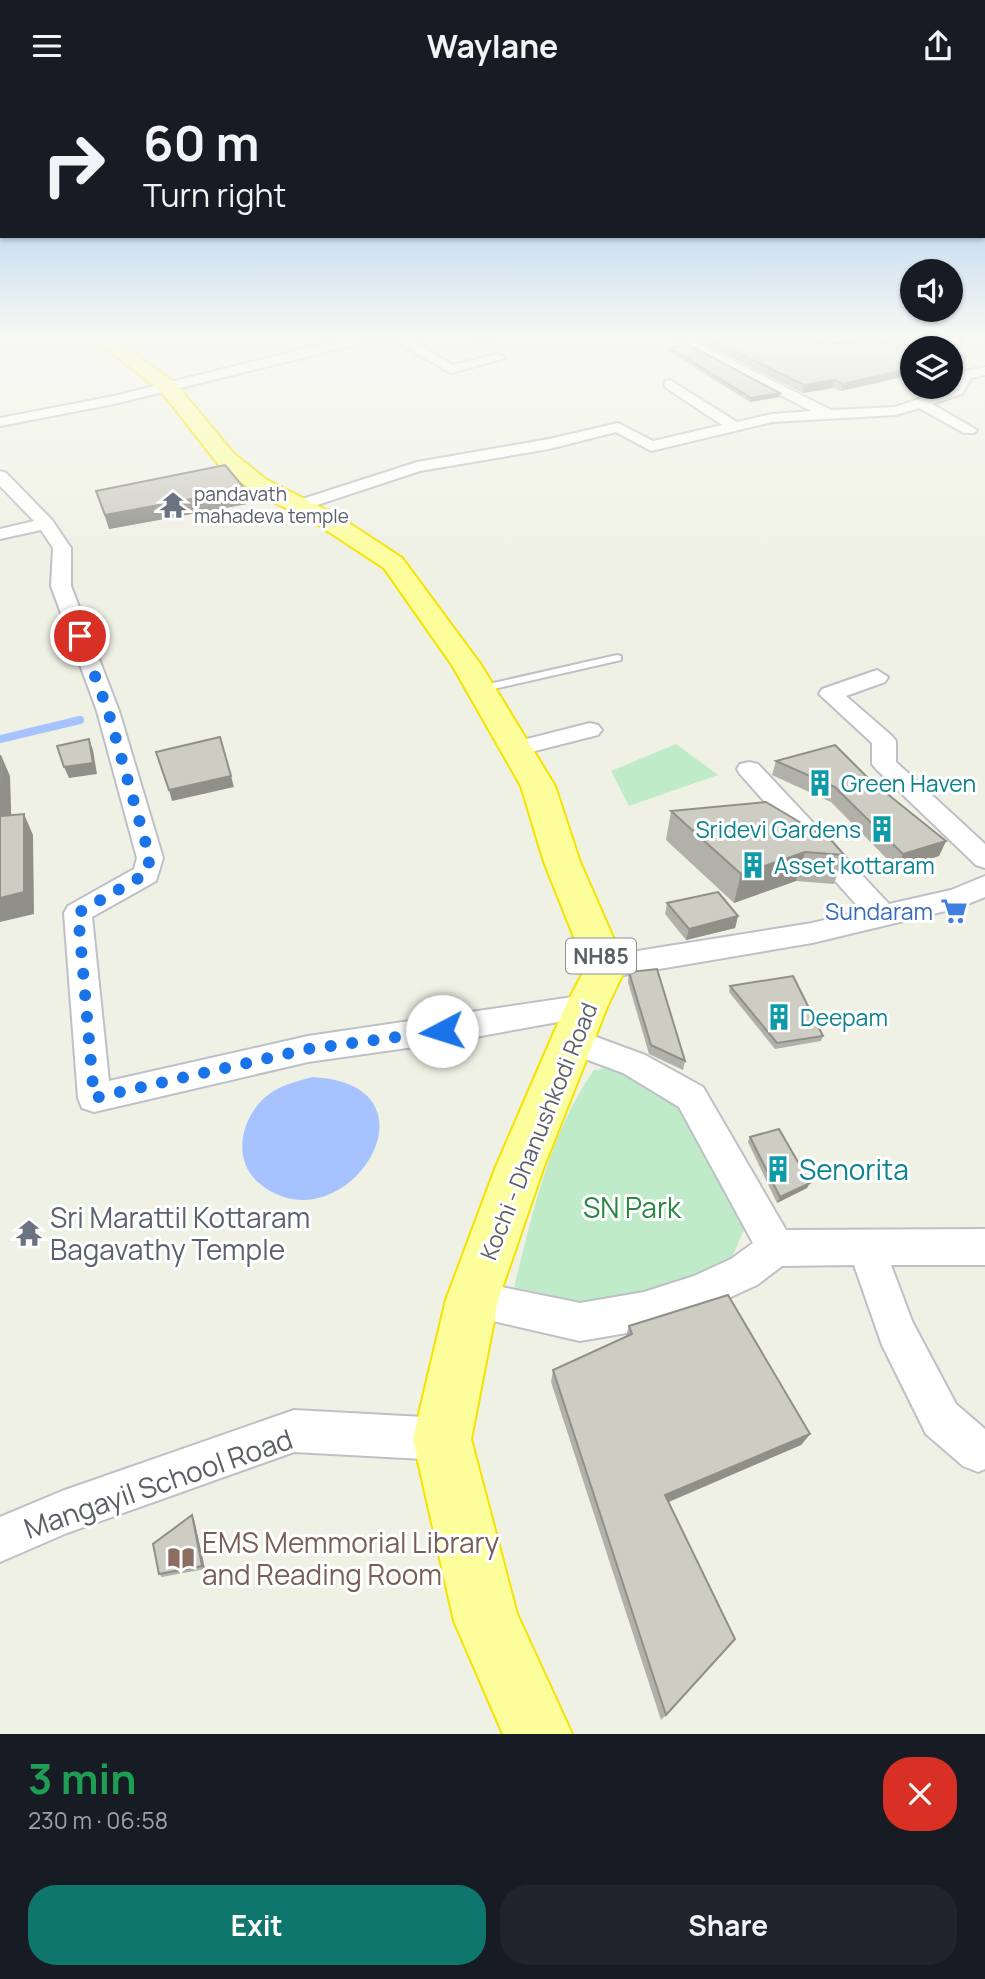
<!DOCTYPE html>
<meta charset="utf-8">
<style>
body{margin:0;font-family:Manrope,sans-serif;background:#20242c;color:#f1f3f6;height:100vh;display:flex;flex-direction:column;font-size:26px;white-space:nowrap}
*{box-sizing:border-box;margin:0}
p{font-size:23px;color:#9ea1a6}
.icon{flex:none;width:38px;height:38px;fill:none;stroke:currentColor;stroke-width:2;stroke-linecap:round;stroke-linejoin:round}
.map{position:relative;height:1643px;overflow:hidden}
.panel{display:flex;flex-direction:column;background:#171b24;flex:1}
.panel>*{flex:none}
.guide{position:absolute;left:0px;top:0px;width:985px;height:147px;box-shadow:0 2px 5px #0004;background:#171b24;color:#f1f3f6;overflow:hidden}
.fabs{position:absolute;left:900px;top:168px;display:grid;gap:14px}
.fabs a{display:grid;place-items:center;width:63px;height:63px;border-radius:50%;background:#171b24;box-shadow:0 2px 5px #0004;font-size:35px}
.pin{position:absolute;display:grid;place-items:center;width:60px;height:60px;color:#fff;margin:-30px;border:4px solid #fff;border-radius:50%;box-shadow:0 2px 7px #0007}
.me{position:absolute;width:77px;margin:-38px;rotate:265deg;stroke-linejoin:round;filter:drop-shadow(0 0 5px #0008)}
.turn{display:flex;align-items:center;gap:24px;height:147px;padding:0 28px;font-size:32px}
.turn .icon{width:91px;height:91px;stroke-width:2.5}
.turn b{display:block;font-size:49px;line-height:60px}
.round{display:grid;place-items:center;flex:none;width:74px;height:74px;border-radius:28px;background:#20242c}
.head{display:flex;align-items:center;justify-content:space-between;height:119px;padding:0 28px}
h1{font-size:42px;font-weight:700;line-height:52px;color:#1e9e55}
.action{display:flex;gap:14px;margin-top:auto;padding:14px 28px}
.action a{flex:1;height:80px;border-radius:28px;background:#0f766e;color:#fff;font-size:28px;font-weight:700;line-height:80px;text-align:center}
.action a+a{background:#20242c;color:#f1f3f6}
header{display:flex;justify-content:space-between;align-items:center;height:91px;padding:0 28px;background:#171b24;font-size:32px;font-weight:700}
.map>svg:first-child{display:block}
</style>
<header><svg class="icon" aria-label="menu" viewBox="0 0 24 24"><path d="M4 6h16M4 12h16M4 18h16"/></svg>Waylane<svg class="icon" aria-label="share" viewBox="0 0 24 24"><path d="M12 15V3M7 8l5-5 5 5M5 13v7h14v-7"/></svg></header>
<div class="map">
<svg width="985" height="1643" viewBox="0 0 985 1643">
<rect width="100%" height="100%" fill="#f0f1e5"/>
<path fill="#bfebc9" d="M 676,653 L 718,684 L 629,715 L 611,680 Z
M 616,976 L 690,1023 L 752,1120 L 726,1180 L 605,1217 L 514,1196 C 533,1122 549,1043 594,979 Z"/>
<path fill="#a6c3ff" d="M 312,986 C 453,993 342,1162 259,1092 C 229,1067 243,1020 272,1001 C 285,993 298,990 312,986 Z"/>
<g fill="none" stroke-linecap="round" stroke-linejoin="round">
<path stroke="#a6c3ff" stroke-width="8" d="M 0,648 L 80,629"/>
<defs>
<path id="service" d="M 617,564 L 621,565 L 621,569 L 480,601 L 474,598 L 480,595 Z"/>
<path id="minor" d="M 356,245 L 404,245 L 453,274 L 498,263 L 505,267 L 451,282 L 396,251 L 372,250 L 114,313 L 0,335 L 0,327 L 114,305 Z
M 668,245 L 683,245 L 831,319 L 895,316 L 952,297 L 961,281 L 985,276 L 985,284 L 971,287 L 962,303 L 932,313 L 977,339 L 974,342 L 964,342 L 919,317 L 896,324 L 772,331 L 651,360 L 616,341 L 549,358 L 420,380 L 302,419 L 293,414 L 296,410 L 417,371 L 549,348 L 618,332 L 653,350 L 722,334 L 665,296 L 665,290 L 670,289 L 737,331 L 772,323 L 811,320 Z
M 858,245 L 875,245 L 912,259 L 912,268 Z
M 0,380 L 6,382 L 52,429 L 71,457 L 71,495 L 119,620 L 163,767 L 156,790 L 92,826 L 109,990 L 308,945 L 586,904 L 597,908 L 601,916 L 597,924 L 442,952 L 308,971 L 94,1021 L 82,1017 L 78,1007 L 64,822 L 68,815 L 134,778 L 137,767 L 97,620 L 51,495 L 53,457 L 41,439 L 0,448 L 0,438 L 34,430 L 0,395 Z
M 877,579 L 888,586 L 885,591 L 846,605 L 892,645 L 896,650 L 896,671 L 985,753 L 985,777 L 976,774 L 876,678 L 872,673 L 872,652 L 819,603 L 822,598 Z
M 590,632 L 598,634 L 602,639 L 598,644 L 515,665 L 507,663 L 503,658 L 507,653 Z
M 749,671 L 758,673 L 889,813 L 951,799 L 985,785 L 985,806 L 958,817 L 812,852 L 606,887 L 596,884 L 591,876 L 596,868 L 606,865 L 812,832 L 862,820 L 740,683 L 737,678 L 740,673 Z
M 572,937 L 645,964 L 703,996 L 786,1139 L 985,1138 L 985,1174 L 891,1174 L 912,1230 L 956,1313 L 985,1338 L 985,1378 L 978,1381 L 963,1375 L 926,1343 L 882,1254 L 854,1174 L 782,1175 L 757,1194 L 698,1221 L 644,1239 L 580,1250 L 458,1222 L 453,1209 L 458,1196 L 472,1190 L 580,1212 L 644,1201 L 694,1185 L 731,1168 L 753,1152 L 679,1016 L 623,982 L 561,959 L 556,950 L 561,941 Z
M 294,1319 L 442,1327 L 457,1333 L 463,1348 L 457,1363 L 442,1369 L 294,1361 L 67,1442 L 0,1471 L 0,1426 L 62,1400 Z"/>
<path id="trunk" d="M 90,245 L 109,245 L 175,292 L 234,363 L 267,389 L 338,425 L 402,467 L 481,574 L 555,695 L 580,771 L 626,876 L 607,916 L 543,1078 L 498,1209 L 471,1348 L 517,1523 L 572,1643 L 503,1643 L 454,1530 L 413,1348 L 446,1209 L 495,1078 L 565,916 L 586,876 L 544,771 L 521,695 L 452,574 L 384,477 L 320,435 L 251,399 L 218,373 L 161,300 Z"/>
</defs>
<use href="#service" stroke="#bec0c7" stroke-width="4"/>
<use href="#minor" stroke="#bec0c7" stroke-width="4"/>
<use href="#trunk" stroke="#f5e300" stroke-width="4"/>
<use href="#service" fill="#fff" fill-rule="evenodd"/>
<use href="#minor" fill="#fff" fill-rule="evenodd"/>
<use href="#trunk" fill="#fcfe9c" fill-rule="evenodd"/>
</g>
<path fill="#b1b0a9" d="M 469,245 L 510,245 L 480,251 Z
M 884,245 L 955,245 L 964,249 L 962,257 L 951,258 L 966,265 L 964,273 L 950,276 L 950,257 L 914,257 Z
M 708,247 L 825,254 L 912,262 L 841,300 L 833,297 L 803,302 L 707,254 Z
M 669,256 L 779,306 L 750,311 L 668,260 Z
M 96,400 L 247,413 L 109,438 Z
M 776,670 L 870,689 L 946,750 L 939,765 L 897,778 L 831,711 L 772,684 Z
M 671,720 L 844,764 L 834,793 L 796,790 L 734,812 L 666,749 Z
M 667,812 L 738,825 L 735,837 L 686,849 L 665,823 Z
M 629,881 L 685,970 L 683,979 L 649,963 L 628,891 Z
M 730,895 L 823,945 L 821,950 L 775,958 L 729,901 Z
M 750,1046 L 807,1097 L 777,1112 L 748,1051 Z
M 629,1235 L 810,1343 L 801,1354 L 669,1411 L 666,1624 L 661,1629 L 551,1291 L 553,1279 L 626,1245 Z
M 194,1428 L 205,1478 L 162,1486 L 159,1483 Z"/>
<path fill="#909089" d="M 480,245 L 510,245 L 480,251 Z
M 964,249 L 962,257 L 950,258 L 939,252 Z
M 966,265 L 964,273 L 950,276 L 950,269 Z
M 912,277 L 912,284 L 841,300 L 843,293 Z
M 835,289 L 833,297 L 803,302 L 804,294 Z
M 780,302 L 779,306 L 750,311 L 751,307 Z
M 245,398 L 247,413 L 109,438 L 105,424 Z
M 89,648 L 93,659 L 97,683 L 69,687 L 64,676 Z
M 1,664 L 10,685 L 12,747 L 2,725 Z
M 231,685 L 234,696 L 172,710 L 169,699 Z
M 24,723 L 33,744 L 34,823 L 0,831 L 0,807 Z
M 946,750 L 939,765 L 897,778 L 903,763 Z
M 805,761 L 796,790 L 734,812 L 741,783 Z
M 738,825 L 735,837 L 686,849 L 689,838 Z
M 810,1092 L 807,1097 L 777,1112 L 780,1106 Z
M 810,1343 L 801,1354 L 661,1414 L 665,1404 Z
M 192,1424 L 194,1428 L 205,1478 L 202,1475 Z"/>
<path fill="#cecdc4" stroke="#909089" stroke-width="2" d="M 720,245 L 806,245 L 825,254 L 876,247 L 912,262 L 912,277 L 843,293 L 835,289 L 804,294 L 708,247 Z
M 903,245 L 955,245 L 964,249 L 939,252 L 949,257 L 915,257 L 916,250 Z
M 687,253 L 780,302 L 751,307 L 669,256 Z
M 950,258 L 966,265 L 950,269 Z
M 225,374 L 245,398 L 105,424 L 96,400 Z
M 220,646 L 231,685 L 169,699 L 156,661 Z
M 89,648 L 93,672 L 64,676 L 57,655 Z
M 835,654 L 870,689 L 946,750 L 903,763 L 835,696 L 776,670 Z
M 0,664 L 2,725 L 24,723 L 24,801 L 0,807 Z
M 766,711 L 833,751 L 844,764 L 805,761 L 741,783 L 671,720 Z
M 718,801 L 738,825 L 689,838 L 667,812 Z
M 657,878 L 685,970 L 651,954 L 629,881 Z
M 793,885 L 823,945 L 777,952 L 730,895 Z
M 779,1038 L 810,1092 L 780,1106 L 750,1046 Z
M 728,1204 L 810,1343 L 665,1404 L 735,1548 L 666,1624 L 553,1279 L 632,1243 L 629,1235 Z
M 192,1424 L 202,1475 L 159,1483 L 153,1453 Z"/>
<linearGradient id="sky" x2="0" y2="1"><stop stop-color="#8dbaf1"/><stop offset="0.52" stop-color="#f8f9f3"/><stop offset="1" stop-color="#f8f9f3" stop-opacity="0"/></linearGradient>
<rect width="985" height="475" fill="url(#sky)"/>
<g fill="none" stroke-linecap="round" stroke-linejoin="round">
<path stroke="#1a73e8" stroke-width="12" stroke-dasharray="0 21.6" d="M 80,545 L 108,620 L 150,767 L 146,783 L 78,822 L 94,1007 L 308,958 L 442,940"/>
</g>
<defs>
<symbol id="temple-bare" viewBox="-9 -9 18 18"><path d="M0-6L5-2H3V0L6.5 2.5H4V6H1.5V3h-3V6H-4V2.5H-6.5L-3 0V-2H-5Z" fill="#6b7280" stroke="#fff" stroke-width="2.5" paint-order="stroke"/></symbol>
<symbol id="building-bare" viewBox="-9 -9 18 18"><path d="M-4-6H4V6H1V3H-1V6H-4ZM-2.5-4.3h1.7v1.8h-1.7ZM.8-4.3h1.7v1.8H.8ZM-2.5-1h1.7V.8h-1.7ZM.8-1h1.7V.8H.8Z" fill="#0f9aa8" stroke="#fff" stroke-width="2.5" paint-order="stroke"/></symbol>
<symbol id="supermarket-bare" viewBox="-9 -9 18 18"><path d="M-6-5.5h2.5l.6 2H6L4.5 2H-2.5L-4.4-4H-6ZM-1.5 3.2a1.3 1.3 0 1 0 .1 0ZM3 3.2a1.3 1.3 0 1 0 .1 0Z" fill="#3f7fe0" stroke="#fff" stroke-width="2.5" paint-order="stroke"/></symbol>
<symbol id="library-bare" viewBox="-9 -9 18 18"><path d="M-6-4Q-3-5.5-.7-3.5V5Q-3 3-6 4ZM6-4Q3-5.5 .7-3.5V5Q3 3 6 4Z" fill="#8d6e63" stroke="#fff" stroke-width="2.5" paint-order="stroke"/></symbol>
</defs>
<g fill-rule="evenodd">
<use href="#temple-bare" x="154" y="395" width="38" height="38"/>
<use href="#building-bare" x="801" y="673" width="38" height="38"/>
<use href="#building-bare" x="863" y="719" width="38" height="38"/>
<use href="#building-bare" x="734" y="755" width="38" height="38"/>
<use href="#supermarket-bare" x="935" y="801" width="38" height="38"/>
<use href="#building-bare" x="760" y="907" width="38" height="38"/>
<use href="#building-bare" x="759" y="1059" width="38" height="38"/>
<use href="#temple-bare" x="10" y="1123" width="38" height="38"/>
<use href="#library-bare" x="162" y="1448" width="38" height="38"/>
</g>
<g text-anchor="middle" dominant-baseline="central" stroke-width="6" stroke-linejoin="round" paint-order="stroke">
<g font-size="19" fill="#5b616d" stroke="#fff" text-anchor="start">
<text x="194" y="403">pandavath<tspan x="194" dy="22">mahadeva temple</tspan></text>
</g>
<rect fill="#fff" stroke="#8d8f95" stroke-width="2" x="566" y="847.5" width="70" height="35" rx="5"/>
<g font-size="21" font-weight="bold" fill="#5c5f67">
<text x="601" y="865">NH85</text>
</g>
<g font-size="23" fill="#0d838f" stroke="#fff" text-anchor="start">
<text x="841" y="692">Green Haven</text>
<text x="861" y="738" text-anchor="end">Sridevi Gardens</text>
<text x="774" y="774">Asset kottaram</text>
<text x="800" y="926">Deepam</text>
</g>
<g font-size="23" fill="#366cbe" stroke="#fff" text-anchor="end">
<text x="933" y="820">Sundaram</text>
</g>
<g font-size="23" fill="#5c5f67" stroke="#fff">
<text transform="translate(538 1040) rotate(-68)">Kochi - Dhanushkodi Road</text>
</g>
<g font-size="28" fill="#0d838f" stroke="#fff" text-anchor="start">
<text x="799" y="1078">Senorita</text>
</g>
<g font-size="28" fill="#2c8746" stroke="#fff">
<text x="632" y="1116">SN Park</text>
</g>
<g font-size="28" fill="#5b616d" stroke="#fff" text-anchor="start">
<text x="50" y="1126">Sri Marattil Kottaram<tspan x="50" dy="32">Bagavathy Temple</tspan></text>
</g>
<g font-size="28" fill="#5c5f67" stroke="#fff">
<text transform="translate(158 1392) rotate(-19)">Mangayil School Road</text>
</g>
<g font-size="28" fill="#785e54" stroke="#fff" text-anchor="start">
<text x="202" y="1451">EMS Memmorial Library<tspan x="202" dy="32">and Reading Room</tspan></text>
</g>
</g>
</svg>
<div class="fabs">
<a><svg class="icon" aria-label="sound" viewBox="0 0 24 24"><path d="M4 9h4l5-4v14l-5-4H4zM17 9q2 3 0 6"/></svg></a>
<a><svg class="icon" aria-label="layers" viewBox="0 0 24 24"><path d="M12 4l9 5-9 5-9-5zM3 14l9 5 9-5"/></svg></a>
</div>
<div class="pin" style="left:80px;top:545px;background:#d93025"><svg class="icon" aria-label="arrive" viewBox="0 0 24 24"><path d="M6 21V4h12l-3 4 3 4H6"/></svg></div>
<svg class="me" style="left:442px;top:940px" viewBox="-20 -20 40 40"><circle r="19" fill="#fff"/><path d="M0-13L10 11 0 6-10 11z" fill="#1a73e8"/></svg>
<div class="guide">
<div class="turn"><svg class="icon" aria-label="right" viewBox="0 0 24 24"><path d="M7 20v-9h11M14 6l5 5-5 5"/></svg><div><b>60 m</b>Turn right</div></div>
</div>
</div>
<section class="panel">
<div class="head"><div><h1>3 min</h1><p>230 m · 06:58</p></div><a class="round" style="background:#d93025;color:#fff"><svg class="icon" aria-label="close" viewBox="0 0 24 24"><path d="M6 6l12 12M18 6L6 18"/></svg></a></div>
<div class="action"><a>Exit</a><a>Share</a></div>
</section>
